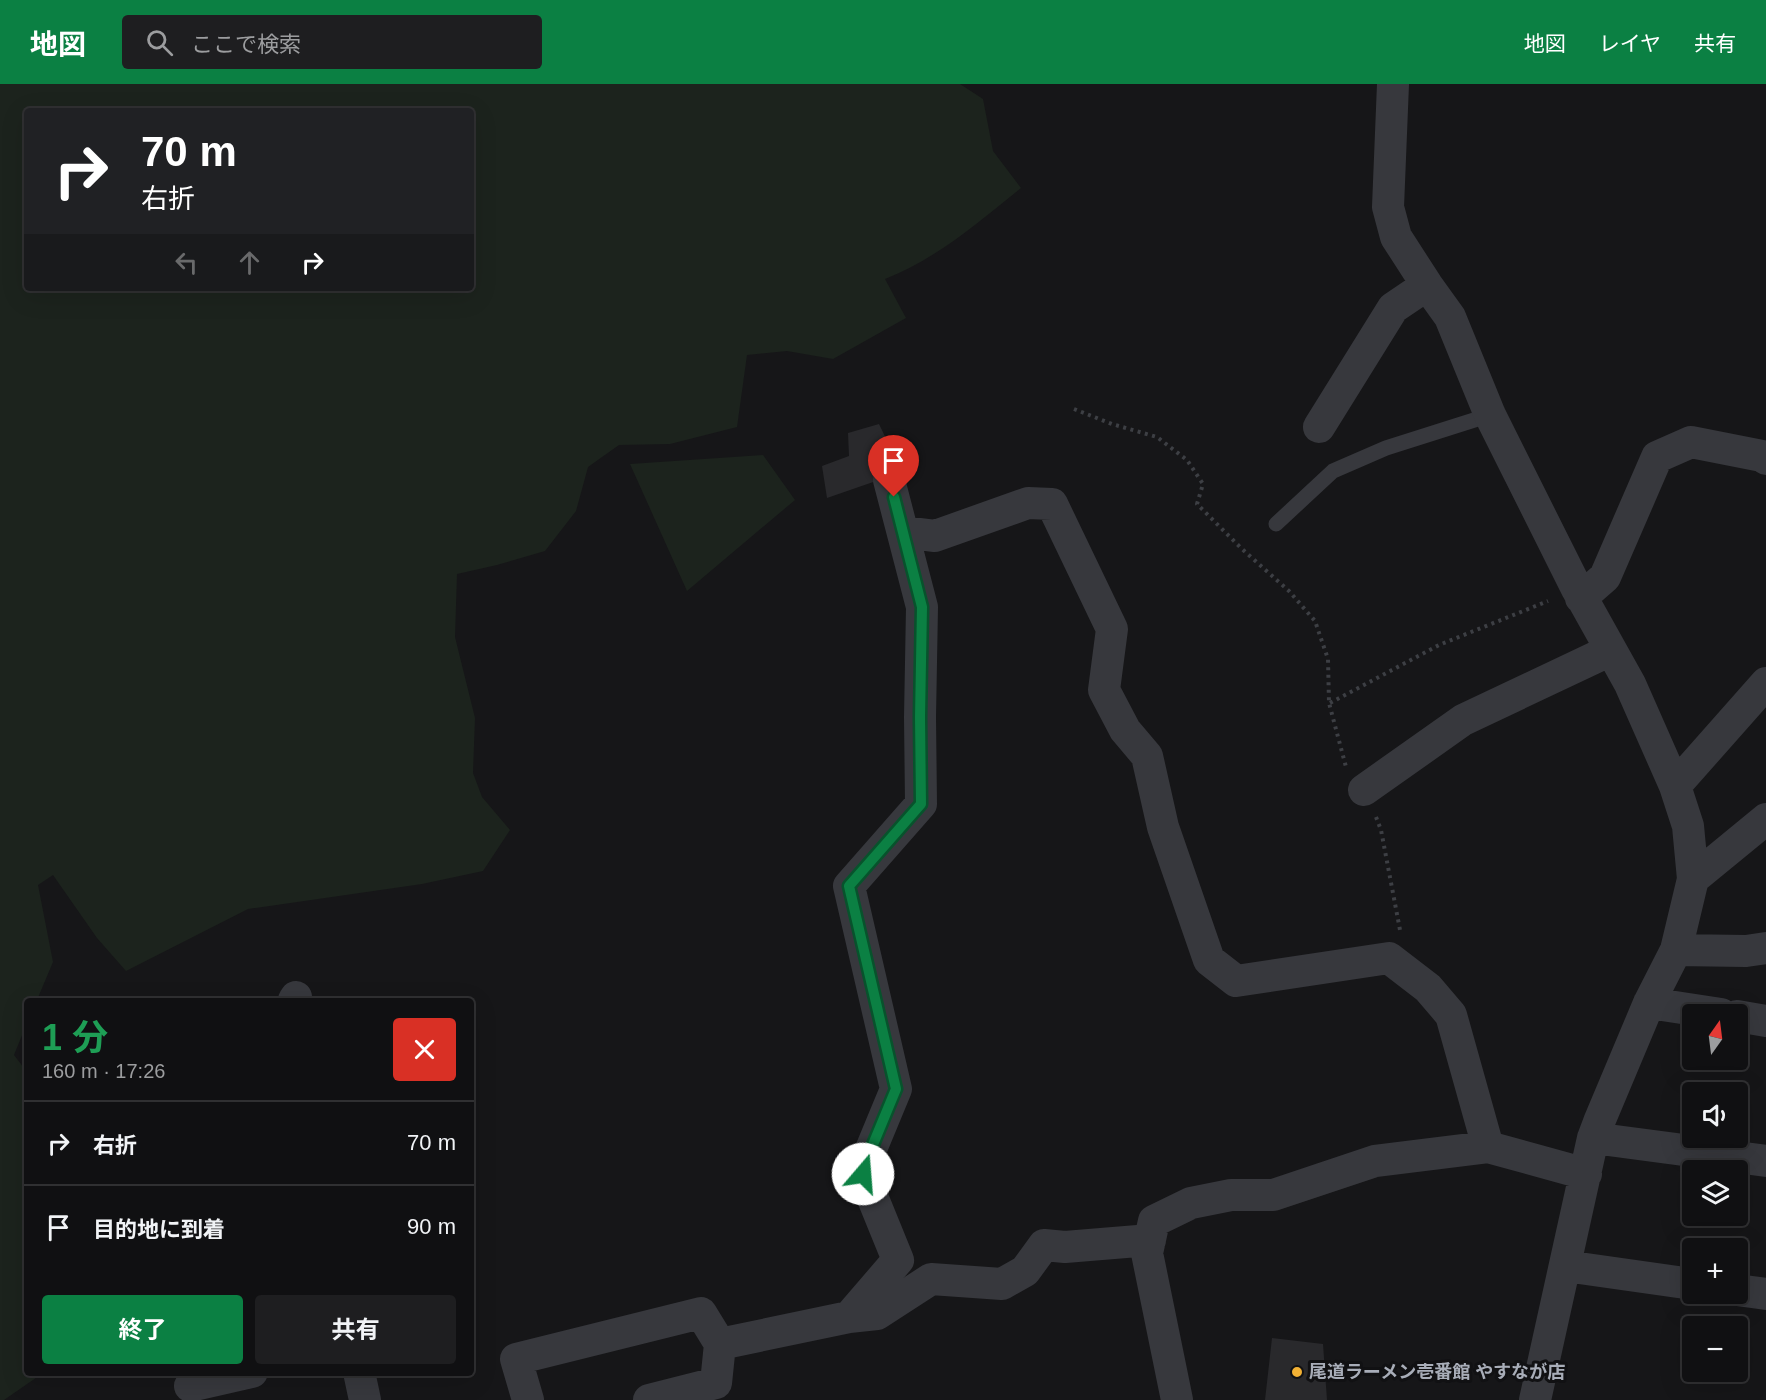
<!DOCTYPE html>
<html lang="ja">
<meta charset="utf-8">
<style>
body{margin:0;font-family:Arial,"Noto Sans JP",sans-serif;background:#1e1e20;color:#f1f3f6;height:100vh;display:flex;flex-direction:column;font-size:22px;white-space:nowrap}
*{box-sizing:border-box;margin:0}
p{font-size:20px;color:#9c9d9f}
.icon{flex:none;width:33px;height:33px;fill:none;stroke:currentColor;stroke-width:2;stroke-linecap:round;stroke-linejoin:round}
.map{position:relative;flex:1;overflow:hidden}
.sheet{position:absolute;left:24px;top:914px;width:450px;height:378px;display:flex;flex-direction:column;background:#101012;border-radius:6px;box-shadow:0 6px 24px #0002,0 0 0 2px #303032}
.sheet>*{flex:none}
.top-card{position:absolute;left:24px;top:24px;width:450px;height:183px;border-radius:6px;box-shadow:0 6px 24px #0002,0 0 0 2px #303032;background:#202124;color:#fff;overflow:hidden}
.needle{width:39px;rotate:14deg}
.tools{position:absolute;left:1682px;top:920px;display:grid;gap:12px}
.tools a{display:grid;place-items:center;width:66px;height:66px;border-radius:6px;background:#101012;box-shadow:0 6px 24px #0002,0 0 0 2px #303032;font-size:30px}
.pin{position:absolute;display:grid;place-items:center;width:51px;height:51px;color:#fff;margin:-62px -26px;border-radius:50% 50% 50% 0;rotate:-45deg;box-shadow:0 0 6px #0007}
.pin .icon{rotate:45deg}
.me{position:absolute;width:66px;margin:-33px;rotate:18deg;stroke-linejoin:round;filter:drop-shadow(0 0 4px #0008)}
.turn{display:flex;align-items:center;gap:21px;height:126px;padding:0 18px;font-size:27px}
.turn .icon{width:78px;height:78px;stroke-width:2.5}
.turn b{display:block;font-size:42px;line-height:51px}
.lanes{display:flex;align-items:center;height:57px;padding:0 18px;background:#0003;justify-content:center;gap:30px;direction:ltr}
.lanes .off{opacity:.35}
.round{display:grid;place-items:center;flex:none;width:63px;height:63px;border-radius:6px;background:#1e1e20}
.head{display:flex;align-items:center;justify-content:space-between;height:102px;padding:0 18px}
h1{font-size:36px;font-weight:700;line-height:45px;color:#1e9e55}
.button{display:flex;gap:12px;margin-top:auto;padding:12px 18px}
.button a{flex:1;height:69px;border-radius:6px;background:#0b8043;color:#fff;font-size:24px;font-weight:700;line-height:69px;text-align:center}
.button a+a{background:#1e1e20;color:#f1f3f6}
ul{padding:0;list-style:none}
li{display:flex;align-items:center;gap:18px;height:84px;padding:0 18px;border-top:2px solid #303032}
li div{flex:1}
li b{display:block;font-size:22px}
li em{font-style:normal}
header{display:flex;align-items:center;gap:36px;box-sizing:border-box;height:84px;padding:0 30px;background:#0b8043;color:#fff}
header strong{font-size:28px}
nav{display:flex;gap:33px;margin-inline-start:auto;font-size:21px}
.search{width:420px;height:54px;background:#1e1e20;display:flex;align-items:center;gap:15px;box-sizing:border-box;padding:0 21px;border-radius:6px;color:#9c9d9f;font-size:22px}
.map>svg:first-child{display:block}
</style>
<header>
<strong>地図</strong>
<div class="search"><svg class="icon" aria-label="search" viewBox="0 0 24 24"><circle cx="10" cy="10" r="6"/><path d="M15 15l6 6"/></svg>ここで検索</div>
<nav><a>地図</a><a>レイヤ</a><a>共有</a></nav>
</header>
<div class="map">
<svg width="1766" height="1316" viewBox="0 0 1766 1316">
<rect width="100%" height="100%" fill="#161618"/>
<path fill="#1c231d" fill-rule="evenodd" d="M 0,0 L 960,0 L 983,15 L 993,67 L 1021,104 C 977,139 938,174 885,195 L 906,234 L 833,275 L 787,267 L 747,271 L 737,343 L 670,360 L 619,361 L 588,383 L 576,427 L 545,467 L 497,481 L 457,490 L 455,553 L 475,634 L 473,689 L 482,713 L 510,746 L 483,787 L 422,800 L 248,825 L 126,887 L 97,854 L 53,791 L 38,801 L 53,878 L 37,916 L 27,916 L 27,939 L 14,971 L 27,988 L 27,1288 L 43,1289 L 4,1316 L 0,1316 ZM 27,27 L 471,27 L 471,204 L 27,204 Z
M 763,371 L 795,416 L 687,507 L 630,380 Z"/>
<path fill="#29292c" d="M 879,340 L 902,388 L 827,414 L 822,382 L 849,372 L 848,349 Z
M 1272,1254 L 1323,1260 L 1327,1316 L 1265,1316 Z"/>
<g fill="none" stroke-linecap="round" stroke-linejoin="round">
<path stroke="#3d3f44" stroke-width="4" stroke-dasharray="3 4.5" stroke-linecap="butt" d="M 1074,325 L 1112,340 L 1157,353 L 1187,376 L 1203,400 L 1197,420 L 1242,465 L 1289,507 L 1315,537 L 1328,575 L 1329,619 L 1346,683
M 1330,619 L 1439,561 L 1548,517
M 1376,733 L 1381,746 L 1400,846"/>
<path stroke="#37383d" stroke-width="15" d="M 1276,440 L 1333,387 L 1386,364 L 1490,331"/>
<path stroke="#37383d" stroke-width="32" d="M 1393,0 L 1388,123 L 1396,153 L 1427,201 L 1450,233 L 1490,331 L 1577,505 L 1630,600 L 1675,702 L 1688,742 L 1693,795 L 1676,866 L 1649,919 L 1599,1038 L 1593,1054 L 1535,1316
M 1319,343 L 1393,224 L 1427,201
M 903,448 L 935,452 L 1028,419 L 1052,420 L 1112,545 L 1104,606 L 1125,646 L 1147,672 L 1163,743 L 1209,876 L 1236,897 L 1389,874 L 1428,904 L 1451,931 L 1488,1063
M 1581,514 L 1605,493 L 1657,373 L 1691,358 L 1762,372 L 1766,375
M 1675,702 L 1766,599
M 1364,706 L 1463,636 L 1611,566
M 1693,795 L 1766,735
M 1676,866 L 1746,867 L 1766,864
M 294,916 L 296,913
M 1649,919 L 1721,930
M 1737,932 L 1766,937
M 1593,1054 L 1766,1077
M 1565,1182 L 1692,1200
M 1737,1206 L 1766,1210
M 849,1233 L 877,1230 L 931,1195 L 1002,1200 L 1025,1187 L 1044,1161 L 1065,1163 L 1150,1156
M 720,1260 L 849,1233 L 898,1176 L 863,1090 L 867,1075 L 896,1005 L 849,802 L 921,720 L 920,633 L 922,523 L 889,396
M 359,1288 L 365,1316
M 190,1302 L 252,1288
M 528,1316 L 516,1275 L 701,1229 L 720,1260 L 716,1299 L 649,1316
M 1177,1316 L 1147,1169 L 1154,1137 L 1191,1119 L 1231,1111 L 1273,1111 L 1375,1077 L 1488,1063 L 1586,1090"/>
</g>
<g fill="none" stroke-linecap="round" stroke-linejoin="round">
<defs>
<path id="route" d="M 863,1090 L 867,1075 L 896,1005 L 849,802 L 921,720 L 920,633 L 922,523 L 894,413"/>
</defs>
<use href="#route" stroke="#07532c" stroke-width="15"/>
<use href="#route" stroke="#0b8043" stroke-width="10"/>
</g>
<circle fill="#f2b134" stroke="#111113" stroke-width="2" cx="1297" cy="1288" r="6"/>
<g text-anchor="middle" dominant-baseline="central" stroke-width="6" stroke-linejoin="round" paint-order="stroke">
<g font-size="18" font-weight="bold" fill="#a8adb8" stroke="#111113" text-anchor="start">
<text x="1309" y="1288">尾道ラーメン壱番館 やすなが店</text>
</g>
</g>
</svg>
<div class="tools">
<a><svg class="needle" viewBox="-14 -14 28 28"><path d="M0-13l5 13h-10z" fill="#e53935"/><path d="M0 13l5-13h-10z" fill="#9c9d9f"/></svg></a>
<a><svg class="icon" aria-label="sound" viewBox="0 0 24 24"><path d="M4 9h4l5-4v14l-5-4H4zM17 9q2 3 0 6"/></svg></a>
<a><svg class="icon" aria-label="layers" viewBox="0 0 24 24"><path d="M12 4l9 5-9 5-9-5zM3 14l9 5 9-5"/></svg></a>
<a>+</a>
<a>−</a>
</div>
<div class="pin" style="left:894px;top:413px;background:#d93025"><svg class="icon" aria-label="arrive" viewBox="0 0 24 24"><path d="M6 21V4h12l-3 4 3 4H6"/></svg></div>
<svg class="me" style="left:863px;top:1090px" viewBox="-20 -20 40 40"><circle r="19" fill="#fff"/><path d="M0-13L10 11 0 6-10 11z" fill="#0b8043"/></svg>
<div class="top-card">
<div class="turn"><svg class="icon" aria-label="right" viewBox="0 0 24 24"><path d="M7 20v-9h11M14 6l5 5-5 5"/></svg><div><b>70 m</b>右折</div></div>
<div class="lanes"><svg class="icon off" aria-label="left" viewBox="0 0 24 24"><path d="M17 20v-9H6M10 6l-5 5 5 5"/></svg><svg class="icon off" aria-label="ahead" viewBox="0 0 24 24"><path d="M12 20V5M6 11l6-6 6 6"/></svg><svg class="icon" aria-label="right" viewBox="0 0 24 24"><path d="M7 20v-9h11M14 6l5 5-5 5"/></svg></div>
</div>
<section class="sheet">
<div class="head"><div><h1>1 分</h1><p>160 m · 17:26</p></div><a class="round" style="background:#d93025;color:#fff"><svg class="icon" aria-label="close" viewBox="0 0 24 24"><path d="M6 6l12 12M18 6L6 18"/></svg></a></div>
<ul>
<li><svg class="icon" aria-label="right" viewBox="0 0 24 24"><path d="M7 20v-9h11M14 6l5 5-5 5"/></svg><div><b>右折</b></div><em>70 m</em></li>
<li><svg class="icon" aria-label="arrive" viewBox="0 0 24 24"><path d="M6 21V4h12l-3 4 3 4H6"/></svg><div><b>目的地に到着</b></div><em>90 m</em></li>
</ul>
<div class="button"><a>終了</a><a>共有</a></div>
</section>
</div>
